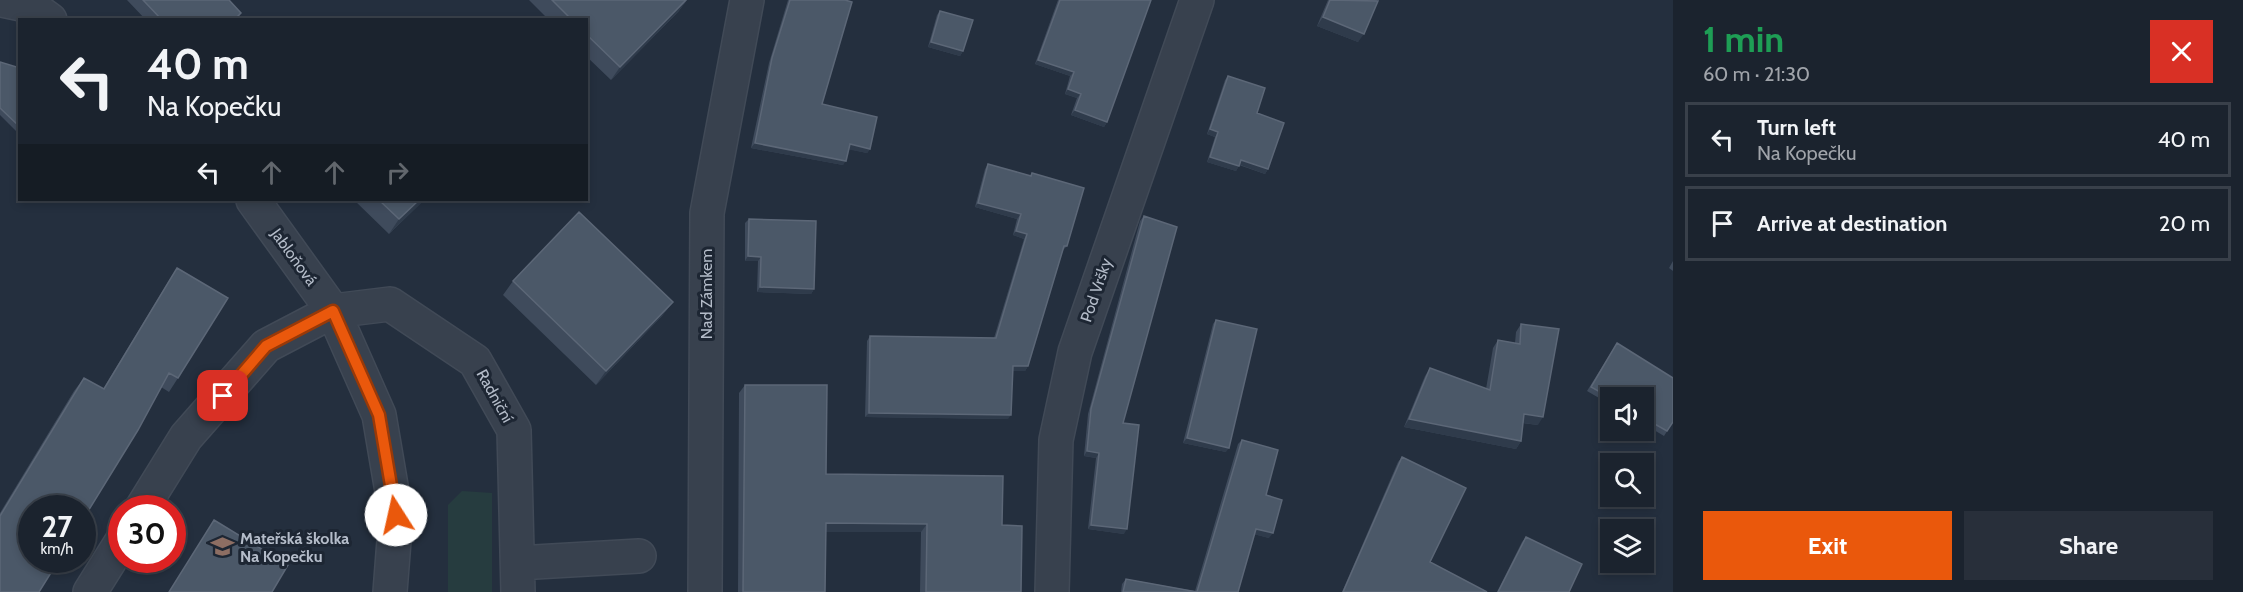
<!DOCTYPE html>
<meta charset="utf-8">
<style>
body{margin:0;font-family:Cabin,sans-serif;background:#282f3a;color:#f1f3f6;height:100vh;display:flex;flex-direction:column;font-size:22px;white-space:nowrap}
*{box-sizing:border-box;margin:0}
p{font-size:20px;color:#a0a4aa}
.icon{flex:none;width:33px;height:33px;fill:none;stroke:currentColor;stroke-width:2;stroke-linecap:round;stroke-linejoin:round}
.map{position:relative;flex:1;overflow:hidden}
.sheet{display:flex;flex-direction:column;background:#1b232e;width:570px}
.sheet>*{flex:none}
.banner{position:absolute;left:18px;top:18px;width:570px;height:183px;border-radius:0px;box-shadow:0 3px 9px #0003,0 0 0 2px #39404a;background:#1b232e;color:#f1f3f6;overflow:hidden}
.controls{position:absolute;left:1600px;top:387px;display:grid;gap:12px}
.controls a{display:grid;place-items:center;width:54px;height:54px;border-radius:0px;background:#1b232e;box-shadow:0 3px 9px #0003,0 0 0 2px #39404a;font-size:30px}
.speed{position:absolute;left:18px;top:495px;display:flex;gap:12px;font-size:30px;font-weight:700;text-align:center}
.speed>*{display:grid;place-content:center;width:78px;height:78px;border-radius:50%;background:#1b232e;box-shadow:0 3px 9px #0003,0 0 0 2px #39404a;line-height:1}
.speed small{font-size:15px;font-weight:400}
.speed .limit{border:9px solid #d22;background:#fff;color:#111}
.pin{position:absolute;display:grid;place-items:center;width:51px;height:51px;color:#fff;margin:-26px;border-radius:12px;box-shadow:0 3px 9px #0006}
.me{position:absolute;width:66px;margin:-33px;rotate:350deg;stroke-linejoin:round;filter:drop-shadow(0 0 4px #0008)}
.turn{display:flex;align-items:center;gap:21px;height:126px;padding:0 30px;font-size:27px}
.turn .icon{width:78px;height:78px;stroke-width:2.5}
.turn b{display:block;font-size:42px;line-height:51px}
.lanes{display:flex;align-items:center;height:57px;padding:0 30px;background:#0003;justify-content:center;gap:30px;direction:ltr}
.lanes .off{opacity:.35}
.round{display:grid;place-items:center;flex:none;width:63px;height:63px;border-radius:0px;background:#282f3a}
.headline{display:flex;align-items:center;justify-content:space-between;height:102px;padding:0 30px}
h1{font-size:36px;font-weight:700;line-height:45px;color:#1e9e55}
.button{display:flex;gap:12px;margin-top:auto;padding:12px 30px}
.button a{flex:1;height:69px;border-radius:0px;background:#ea580c;color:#fff;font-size:24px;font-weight:700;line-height:69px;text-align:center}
.button a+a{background:#282f3a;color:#f1f3f6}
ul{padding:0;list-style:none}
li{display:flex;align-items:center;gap:18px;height:75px;margin:0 12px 9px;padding:0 18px;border:3px solid #39404a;border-radius:0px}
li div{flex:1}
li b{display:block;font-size:22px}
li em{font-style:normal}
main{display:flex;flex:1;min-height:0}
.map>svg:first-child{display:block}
</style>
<main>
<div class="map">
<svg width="1673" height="592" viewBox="0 0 1673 592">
<rect width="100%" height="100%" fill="#242f3e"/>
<path fill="#263c3f" d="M 462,491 L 492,493 L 492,592 L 448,592 L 448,505 Z"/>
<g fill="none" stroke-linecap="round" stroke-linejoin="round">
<defs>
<path id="minor" d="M 2,0 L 31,6 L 50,20
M 253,200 L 333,311 L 379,415 L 396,515 L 390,592
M 142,508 L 186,437 L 266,346 L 333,311 L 390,304 L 475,361 L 514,430 L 518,592
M 518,563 L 639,556
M 90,592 L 122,541
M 705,592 L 707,213 L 747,0
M 1052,592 L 1056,440 L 1075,352 L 1197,0"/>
</defs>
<use href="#minor" stroke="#414a57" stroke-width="36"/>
<use href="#minor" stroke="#38414e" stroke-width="33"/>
</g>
<path fill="#3f4b5c" d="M 127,0 L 229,0 L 241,13 L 238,18 L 240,20 L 146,20 Z
M 529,0 L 687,0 L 678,12 L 611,80 L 586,56 L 586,20 L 549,20 Z
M 788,0 L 845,0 L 822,104 L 870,149 L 867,153 L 849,149 L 843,165 L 751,148 L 769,63 Z
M 1058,0 L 1151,0 L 1107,122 L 1104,127 L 1071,115 L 1077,98 L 1065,94 L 1070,76 L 1035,64 Z
M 1328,0 L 1377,0 L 1358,42 L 1317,26 Z
M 940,11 L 963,51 L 960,56 L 928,47 L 937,15 Z
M 0,62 L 20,68 L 20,135 L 0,115 Z
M 1228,76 L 1257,113 L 1268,169 L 1265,174 L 1239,165 L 1236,171 L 1207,162 L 1215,137 L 1207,134 L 1225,80 Z
M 988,164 L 1030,176 L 1032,173 L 1067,246 L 1063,250 L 1028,366 L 1025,371 L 1013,371 L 1008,419 L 865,417 L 867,341 L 870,336 L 994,338 L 1024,239 L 1013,235 L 1017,219 L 975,207 L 985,169 Z
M 354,200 L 424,200 L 389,234 Z
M 1144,216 L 1123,423 L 1124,534 L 1088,529 L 1096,458 L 1084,456 L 1088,414 L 1140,221 Z
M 749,219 L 814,289 L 811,294 L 757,292 L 758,261 L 745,261 L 745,223 Z
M 1673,261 L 1673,271 L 1669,268 Z
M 177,268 L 178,378 L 169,392 L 161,387 L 0,592 L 0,513 L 74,391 L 84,378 L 103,389 L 168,282 Z
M 513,281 L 673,302 L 662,316 L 596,385 L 503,295 Z
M 1216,320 L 1226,452 L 1183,443 L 1213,324 Z
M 1521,324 L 1538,425 L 1523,423 L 1521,441 L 1516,449 L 1404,427 L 1425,376 L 1430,368 L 1486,389 L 1493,348 L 1498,340 L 1515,343 L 1516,332 Z
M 1617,343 L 1673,422 L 1664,436 L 1644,424 L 1644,398 L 1611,398 L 1611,405 L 1587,391 Z
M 745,385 L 826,474 L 1002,525 L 1021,592 L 920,592 L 921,532 L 825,532 L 825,592 L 738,592 L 739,393 Z
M 1242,440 L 1266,495 L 1269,538 L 1254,534 L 1238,592 L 1121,592 L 1122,584 L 1126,579 L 1195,591 L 1238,444 Z
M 1402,457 L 1430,562 L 1487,592 L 1342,592 L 1398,462 Z
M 1526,537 L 1569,592 L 1497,592 L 1522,542 Z"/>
<path fill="#2f3b4b" d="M 687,0 L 678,12 L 611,80 L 620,67 Z
M 1323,17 L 1364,34 L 1358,42 L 1317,26 Z
M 931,42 L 963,51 L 960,56 L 928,47 Z
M 1038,60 L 1074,72 L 1070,76 L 1035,64 Z
M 1068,89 L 1081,94 L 1077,98 L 1065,94 Z
M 1075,110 L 1107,122 L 1104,127 L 1071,115 Z
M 1210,129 L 1218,132 L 1215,137 L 1207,134 Z
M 755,143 L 846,161 L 843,165 L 751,148 Z
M 850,144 L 870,149 L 867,153 L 846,149 Z
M 1210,157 L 1239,166 L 1236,171 L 1207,162 Z
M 1241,160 L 1268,169 L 1265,174 L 1238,164 Z
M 419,200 L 424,200 L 389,234 L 399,219 Z
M 978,203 L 1021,214 L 1017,219 L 975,207 Z
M 1016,231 L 1027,234 L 1024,239 L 1013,235 Z
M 748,256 L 761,257 L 758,261 L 745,261 Z
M 760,287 L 814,289 L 811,294 L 757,292 Z
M 673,302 L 662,316 L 596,385 L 606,371 Z
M 1013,366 L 1028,366 L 1025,371 L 1010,371 Z
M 869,413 L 1011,415 L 1008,419 L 865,417 Z
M 1524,414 L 1543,417 L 1538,425 L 1518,422 Z
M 1409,419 L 1521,441 L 1516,449 L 1404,427 Z
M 1187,438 L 1229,448 L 1226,452 L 1183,443 Z
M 1087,451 L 1099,453 L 1096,458 L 1084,456 Z
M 826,523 L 927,524 L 921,532 L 820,532 Z
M 1091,525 L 1127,529 L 1124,534 L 1088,529 Z
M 1256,529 L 1273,533 L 1269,538 L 1253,534 Z"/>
<path fill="#4b5868" stroke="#5c6777" stroke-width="1.5" d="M 143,0 L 229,0 L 241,13 L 237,17 L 240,20 L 162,20 Z
M 552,0 L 686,0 L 620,67 L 586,34 L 586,20 L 572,20 Z
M 790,0 L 845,0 L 852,2 L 822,104 L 877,117 L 870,149 L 850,144 L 846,161 L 755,143 L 772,58 Z
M 1060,0 L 1151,0 L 1107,122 L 1075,110 L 1081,94 L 1068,89 L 1074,72 L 1038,60 Z
M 1330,0 L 1378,1 L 1364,34 L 1323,17 Z
M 940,11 L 973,20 L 963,51 L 931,42 Z
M 0,62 L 20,68 L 20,127 L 0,108 Z
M 1228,76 L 1265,88 L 1257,113 L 1284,123 L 1268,169 L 1241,160 L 1239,166 L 1210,157 L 1218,132 L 1210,129 Z
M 988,164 L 1031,176 L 1032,173 L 1084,188 L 1067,246 L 1064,246 L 1028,366 L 1013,366 L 1011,415 L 869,413 L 870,336 L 996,338 L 1027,234 L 1016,231 L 1021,214 L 978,203 Z
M 379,200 L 419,200 L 399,219 Z
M 579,212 L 673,302 L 606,371 L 513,281 Z
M 1144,216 L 1177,227 L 1123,423 L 1139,425 L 1127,529 L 1091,525 L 1099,453 L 1087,451 L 1091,409 Z
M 749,219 L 816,221 L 814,289 L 760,287 L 761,257 L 748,256 Z
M 177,268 L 228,298 L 178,378 L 169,373 L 138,430 L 82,521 L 82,508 L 32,508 L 32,560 L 59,560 L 39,592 L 0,592 L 0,516 L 84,378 L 104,389 Z
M 1216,320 L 1257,329 L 1229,448 L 1187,438 Z
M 1521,324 L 1559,329 L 1543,417 L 1524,414 L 1521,441 L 1409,419 L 1430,368 L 1490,390 L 1498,340 L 1520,344 Z
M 1617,343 L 1673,378 L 1673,422 L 1667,431 L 1644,418 L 1644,398 L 1611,398 L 1591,387 Z
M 745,385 L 827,385 L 826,474 L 1003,476 L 1002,525 L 1022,526 L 1021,592 L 926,592 L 927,524 L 826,523 L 825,592 L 743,592 Z
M 1242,440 L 1278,450 L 1266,495 L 1282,500 L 1273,533 L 1256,529 L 1238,592 L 1123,592 L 1126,579 L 1197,592 Z
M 1402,457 L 1466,488 L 1430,562 L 1487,592 L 1343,592 Z
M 214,520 L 288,565 L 272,592 L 169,592 Z
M 1526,537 L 1582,564 L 1569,592 L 1498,592 Z"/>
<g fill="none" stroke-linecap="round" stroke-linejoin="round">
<defs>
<path id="route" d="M 223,396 L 266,346 L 333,311 L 379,415 L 396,515"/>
</defs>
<use href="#route" stroke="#983908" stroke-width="15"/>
<use href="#route" stroke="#ea580c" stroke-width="10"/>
</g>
<defs>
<symbol id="school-bare" viewBox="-9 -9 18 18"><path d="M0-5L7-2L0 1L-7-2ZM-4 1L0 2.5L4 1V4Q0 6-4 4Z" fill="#8d6e63" stroke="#1d2633" stroke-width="2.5" paint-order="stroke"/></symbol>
</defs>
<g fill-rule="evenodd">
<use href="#school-bare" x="206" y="530" width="33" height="33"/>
</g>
<g text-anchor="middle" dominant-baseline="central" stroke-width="6" stroke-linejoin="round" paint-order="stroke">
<g font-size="16" fill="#b4bcc9" stroke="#1d2633">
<text transform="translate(294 257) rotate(54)">Jabloňová</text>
<text transform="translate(1096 290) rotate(-71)">Pod Vršky</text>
<text transform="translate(706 294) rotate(-90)">Nad Zámkem</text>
<text transform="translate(495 396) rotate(61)">Radniční</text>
</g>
<g font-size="16" font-weight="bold" fill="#b4bcc9" stroke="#1d2633" text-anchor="start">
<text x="240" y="538">Mateřská školka<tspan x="240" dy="18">Na Kopečku</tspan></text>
</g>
</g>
</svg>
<div class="controls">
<a><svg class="icon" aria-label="sound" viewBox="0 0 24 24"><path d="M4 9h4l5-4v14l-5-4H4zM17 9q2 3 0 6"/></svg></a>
<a><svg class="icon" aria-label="search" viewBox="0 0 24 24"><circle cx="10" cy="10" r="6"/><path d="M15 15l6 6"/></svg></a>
<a><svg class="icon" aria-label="layers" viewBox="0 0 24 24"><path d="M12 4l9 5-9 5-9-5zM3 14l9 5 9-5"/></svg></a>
</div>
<div class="speed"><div>27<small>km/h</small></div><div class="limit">30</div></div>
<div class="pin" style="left:223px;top:396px;background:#d93025"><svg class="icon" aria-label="arrive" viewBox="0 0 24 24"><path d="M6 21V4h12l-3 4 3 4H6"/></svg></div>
<svg class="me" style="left:396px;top:515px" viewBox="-20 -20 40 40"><circle r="19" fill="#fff"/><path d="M0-13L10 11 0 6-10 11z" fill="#ea580c"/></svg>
<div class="banner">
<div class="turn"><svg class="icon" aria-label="left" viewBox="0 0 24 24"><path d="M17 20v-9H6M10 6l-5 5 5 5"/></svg><div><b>40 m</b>Na Kopečku</div></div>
<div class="lanes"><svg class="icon" aria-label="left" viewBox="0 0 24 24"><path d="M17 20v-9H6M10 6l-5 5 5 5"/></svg><svg class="icon off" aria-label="ahead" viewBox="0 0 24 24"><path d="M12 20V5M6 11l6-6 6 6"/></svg><svg class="icon off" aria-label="ahead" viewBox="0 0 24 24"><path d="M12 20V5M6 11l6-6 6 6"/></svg><svg class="icon off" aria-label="right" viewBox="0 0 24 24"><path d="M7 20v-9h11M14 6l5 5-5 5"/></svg></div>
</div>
</div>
<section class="sheet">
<div class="headline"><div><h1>1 min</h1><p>60 m · 21:30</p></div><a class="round" style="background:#d93025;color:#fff"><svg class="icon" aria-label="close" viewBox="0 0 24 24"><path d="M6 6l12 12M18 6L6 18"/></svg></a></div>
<ul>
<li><svg class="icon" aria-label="left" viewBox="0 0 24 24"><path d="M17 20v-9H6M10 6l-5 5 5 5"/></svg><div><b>Turn left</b><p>Na Kopečku</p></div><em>40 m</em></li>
<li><svg class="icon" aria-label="arrive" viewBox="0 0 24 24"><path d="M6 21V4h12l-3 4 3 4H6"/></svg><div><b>Arrive at destination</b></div><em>20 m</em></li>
</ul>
<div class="button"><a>Exit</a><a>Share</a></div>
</section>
</main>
